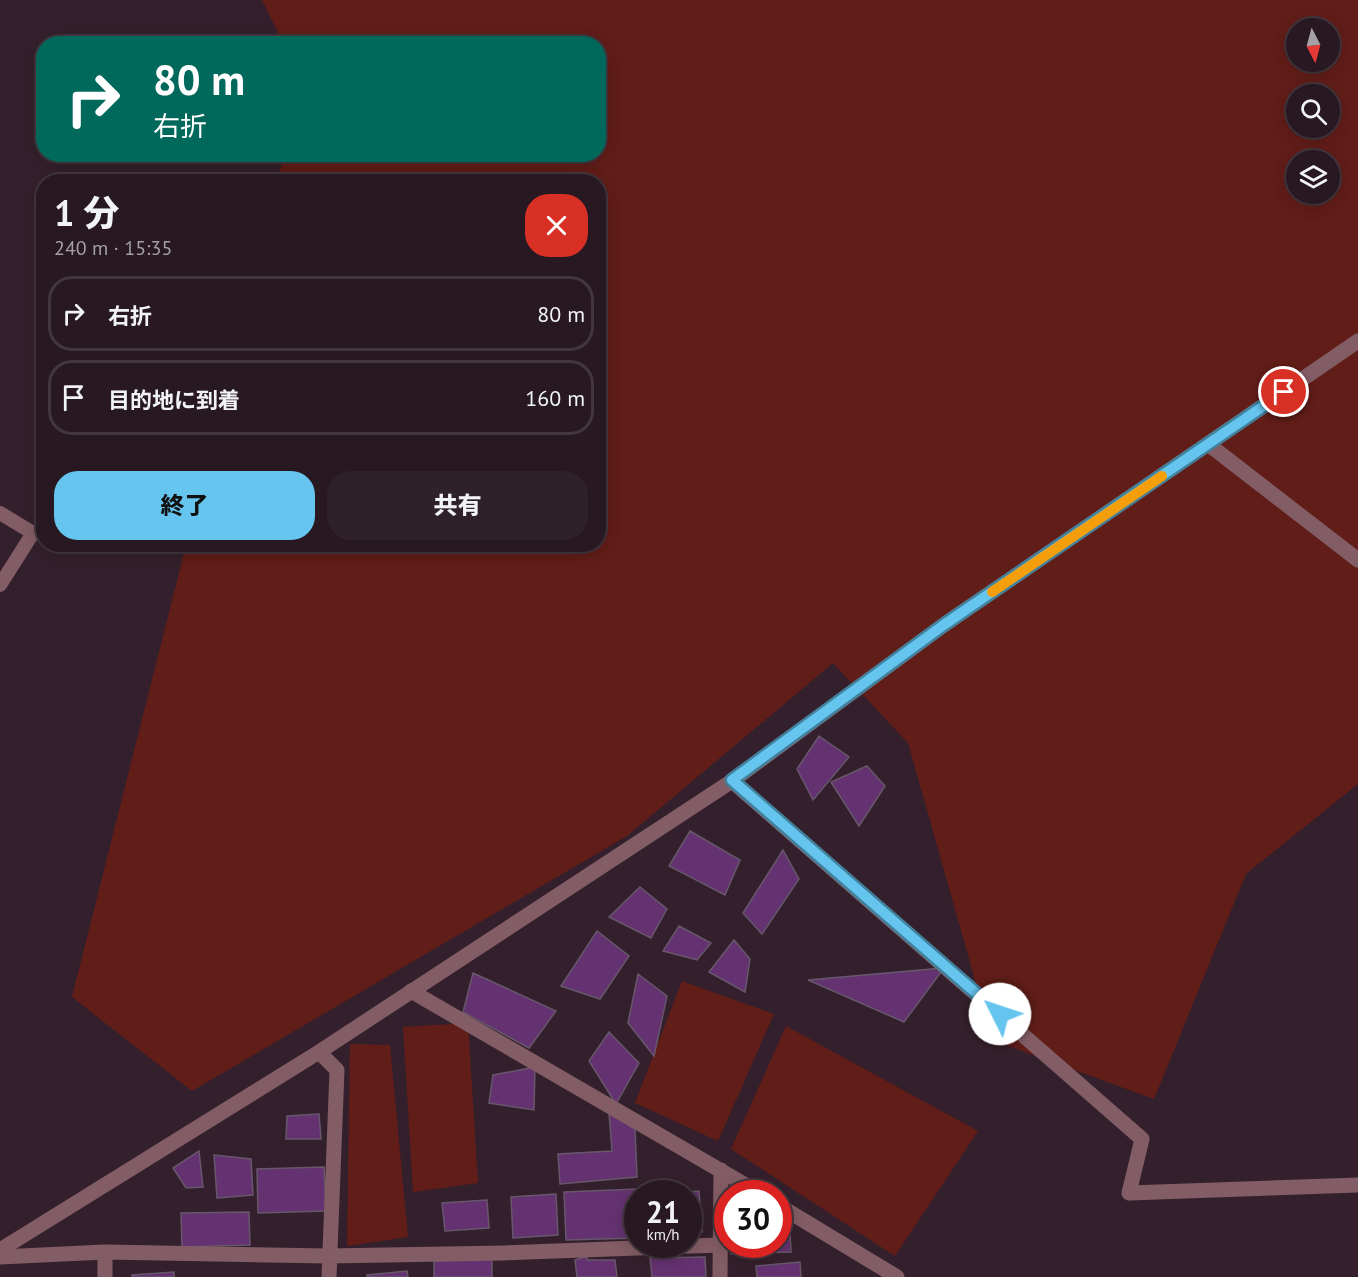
<!DOCTYPE html>
<html lang="ja">
<meta charset="utf-8">
<style>
body{margin:0;font-family:"PT Sans","Noto Sans JP",sans-serif;background:#2f212a;color:#f1f3f6;height:100vh;display:flex;flex-direction:column;font-size:22px;white-space:nowrap}
*{box-sizing:border-box;margin:0}
p{font-size:20px;color:#a4a0a5}
.icon{flex:none;width:33px;height:33px;fill:none;stroke:currentColor;stroke-width:2;stroke-linecap:round;stroke-linejoin:round}
.map{position:relative;flex:1;overflow:hidden}
.panel{position:absolute;left:36px;top:174px;width:570px;height:378px;display:flex;flex-direction:column;background:#271821;border-radius:24px;box-shadow:0 3px 15px #0003,0 0 0 2px #43373f}
.panel>*{flex:none}
.guide{position:absolute;left:36px;top:36px;width:570px;height:126px;border-radius:24px;box-shadow:0 3px 15px #0003,0 0 0 2px #43373f;background:#00695c;color:#fff;overflow:hidden}
.needle{width:39px;rotate:174deg}
.tools{position:absolute;left:1286px;top:18px;display:grid;gap:12px}
.tools a{display:grid;place-items:center;width:54px;height:54px;border-radius:50%;background:#271821;box-shadow:0 3px 15px #0003,0 0 0 2px #43373f;font-size:30px}
.speed{position:absolute;left:624px;top:1180px;display:flex;gap:12px;font-size:30px;font-weight:700;text-align:center}
.speed>*{display:grid;place-content:center;width:78px;height:78px;border-radius:50%;background:#271821;box-shadow:0 3px 15px #0003,0 0 0 2px #43373f;line-height:1}
.speed small{font-size:15px;font-weight:400}
.speed .limit{border:9px solid #d22;background:#fff;color:#111}
.pin{position:absolute;display:grid;place-items:center;width:51px;height:51px;color:#fff;margin:-26px;border:3px solid #fff;border-radius:50%;box-shadow:0 2px 6px #0007}
.me{position:absolute;width:66px;margin:-33px;rotate:311deg;stroke-linejoin:round;filter:drop-shadow(0 0 4px #0008)}
.turn{display:flex;align-items:center;gap:21px;height:126px;padding:0 18px;font-size:27px}
.turn .icon{width:78px;height:78px;stroke-width:2.5}
.turn b{display:block;font-size:42px;line-height:51px}
.round{display:grid;place-items:center;flex:none;width:63px;height:63px;border-radius:24px;background:#2f212a}
.head{display:flex;align-items:center;justify-content:space-between;height:102px;padding:0 18px}
h1{font-size:36px;font-weight:800;line-height:45px}
.button{display:flex;gap:12px;margin-top:auto;padding:12px 18px}
.button a{flex:1;height:69px;border-radius:24px;background:#65c5ee;color:#111;font-size:24px;font-weight:800;line-height:69px;text-align:center}
.button a+a{background:#2f212a;color:#f1f3f6}
ul{padding:0;list-style:none}
li{display:flex;align-items:center;gap:18px;height:75px;margin:0 12px 9px;padding:0 6px;border:3px solid #43373f;border-radius:24px}
li div{flex:1}
li b{display:block;font-size:22px}
li em{font-style:normal}
.map>svg:first-child{display:block}
</style>
<div class="map">
<svg width="1358" height="1277" viewBox="0 0 1358 1277">
<rect width="100%" height="100%" fill="#34202c"/>
<path fill="#611d18" fill-rule="evenodd" d="M 262,0 L 1358,0 L 1358,784 L 1246,874 L 1154,1099 L 992,1040 L 908,743 L 833,663 L 627,836 L 192,1091 L 72,997 L 186,545 L 598,544 L 598,182 L 277,181 L 284,155 L 598,154 L 598,44 L 283,43 ZM 1296,28 L 1329,28 L 1329,62 L 1296,62 ZM 1296,94 L 1329,94 L 1329,128 L 1296,128 ZM 1296,160 L 1329,160 L 1329,194 L 1296,194 Z
M 682,981 L 774,1014 L 718,1141 L 635,1103 Z
M 468,1023 L 478,1183 L 413,1192 L 403,1027 Z
M 786,1026 L 978,1131 L 895,1256 L 731,1149 Z
M 350,1044 L 390,1045 L 408,1237 L 347,1246 Z"/>
<path fill="#643270" stroke="#67576b" stroke-width="1.5" d="M 819,736 L 849,757 L 813,800 L 797,769 Z
M 867,766 L 885,786 L 859,826 L 831,782 Z
M 690,831 L 740,860 L 725,895 L 669,866 Z
M 783,850 L 799,879 L 762,934 L 743,913 Z
M 640,887 L 667,909 L 651,938 L 609,917 Z
M 679,926 L 711,943 L 697,960 L 663,951 Z
M 597,931 L 629,956 L 600,999 L 561,986 Z
M 734,940 L 750,959 L 745,992 L 709,972 Z
M 944,968 L 904,1022 L 808,980 Z
M 473,973 L 556,1011 L 529,1048 L 463,1012 Z
M 638,974 L 667,996 L 654,1056 L 628,1023 Z
M 609,1032 L 639,1063 L 616,1104 L 589,1061 Z
M 535,1067 L 534,1110 L 489,1103 L 493,1075 Z
M 609,1113 L 635,1129 L 637,1177 L 560,1184 L 558,1154 L 612,1151 Z
M 319,1114 L 321,1139 L 286,1139 L 287,1116 Z
M 199,1151 L 203,1187 L 186,1188 L 173,1168 Z
M 214,1155 L 251,1159 L 253,1195 L 217,1198 Z
M 324,1167 L 326,1211 L 258,1213 L 257,1169 Z
M 637,1189 L 638,1238 L 566,1240 L 564,1192 Z
M 699,1191 L 702,1232 L 688,1233 L 688,1194 L 659,1194 Z
M 556,1194 L 558,1235 L 513,1238 L 511,1197 Z
M 487,1200 L 489,1228 L 445,1231 L 442,1203 Z
M 249,1212 L 250,1245 L 182,1247 L 181,1213 Z
M 778,1232 L 790,1232 L 791,1252 L 731,1254 L 731,1245 L 778,1245 Z
M 587,1256 L 587,1260 L 615,1260 L 617,1277 L 577,1277 L 575,1260 Z
M 705,1257 L 706,1277 L 652,1277 L 650,1258 Z
M 492,1259 L 492,1277 L 434,1277 L 434,1261 Z
M 800,1262 L 801,1277 L 757,1277 L 756,1266 Z
M 407,1271 L 408,1277 L 367,1277 L 367,1275 Z
M 174,1272 L 174,1277 L 132,1277 L 132,1275 Z"/>
<g fill="none" stroke-linecap="round" stroke-linejoin="round">
<path stroke="#835d65" stroke-width="14" d="M 0,513 L 33,533 L 0,585"/>
<path stroke="#835d65" stroke-width="15" d="M 1208,444 L 1358,560
M 732,781 L 1142,1139 L 1129,1193 L 1358,1185
M 411,991 L 761,1194
M 319,1052 L 337,1070 L 329,1277
M 778,1205 L 897,1277
M 105,1252 L 105,1277
M 0,1257 L 105,1252 L 328,1256 L 504,1253 L 719,1245
M 720,1277 L 721,1170"/>
<path stroke="#835d65" stroke-width="15" d="M 0,1250 L 319,1052 L 732,781 L 945,624 L 1358,341"/>
</g>
<g fill="none" stroke-linecap="round" stroke-linejoin="round">
<defs>
<path id="route" d="M 1000,1014 L 732,780 L 945,624 L 1284,392"/>
</defs>
<use href="#route" stroke="#42809b" stroke-width="15"/>
<use href="#route" stroke="#65c5ee" stroke-width="10"/>
<path stroke="#f59e0b" stroke-width="10" d="M 992,592 L 1162,476"/>
</g>
</svg>
<div class="tools">
<a><svg class="needle" viewBox="-14 -14 28 28"><path d="M0-13l5 13h-10z" fill="#e53935"/><path d="M0 13l5-13h-10z" fill="#a4a0a5"/></svg></a>
<a><svg class="icon" aria-label="search" viewBox="0 0 24 24"><circle cx="10" cy="10" r="6"/><path d="M15 15l6 6"/></svg></a>
<a><svg class="icon" aria-label="layers" viewBox="0 0 24 24"><path d="M12 4l9 5-9 5-9-5zM3 14l9 5 9-5"/></svg></a>
</div>
<div class="speed"><div>21<small>km/h</small></div><div class="limit">30</div></div>
<div class="pin" style="left:1284px;top:392px;background:#d93025"><svg class="icon" aria-label="arrive" viewBox="0 0 24 24"><path d="M6 21V4h12l-3 4 3 4H6"/></svg></div>
<svg class="me" style="left:1000px;top:1014px" viewBox="-20 -20 40 40"><circle r="19" fill="#fff"/><path d="M0-13L10 11 0 6-10 11z" fill="#65c5ee"/></svg>
<div class="guide">
<div class="turn"><svg class="icon" aria-label="right" viewBox="0 0 24 24"><path d="M7 20v-9h11M14 6l5 5-5 5"/></svg><div><b>80 m</b>右折</div></div>
</div>
<section class="panel">
<div class="head"><div><h1>1 分</h1><p>240 m · 15:35</p></div><a class="round" style="background:#d93025;color:#fff"><svg class="icon" aria-label="close" viewBox="0 0 24 24"><path d="M6 6l12 12M18 6L6 18"/></svg></a></div>
<ul>
<li><svg class="icon" aria-label="right" viewBox="0 0 24 24"><path d="M7 20v-9h11M14 6l5 5-5 5"/></svg><div><b>右折</b></div><em>80 m</em></li>
<li><svg class="icon" aria-label="arrive" viewBox="0 0 24 24"><path d="M6 21V4h12l-3 4 3 4H6"/></svg><div><b>目的地に到着</b></div><em>160 m</em></li>
</ul>
<div class="button"><a>終了</a><a>共有</a></div>
</section>
</div>
